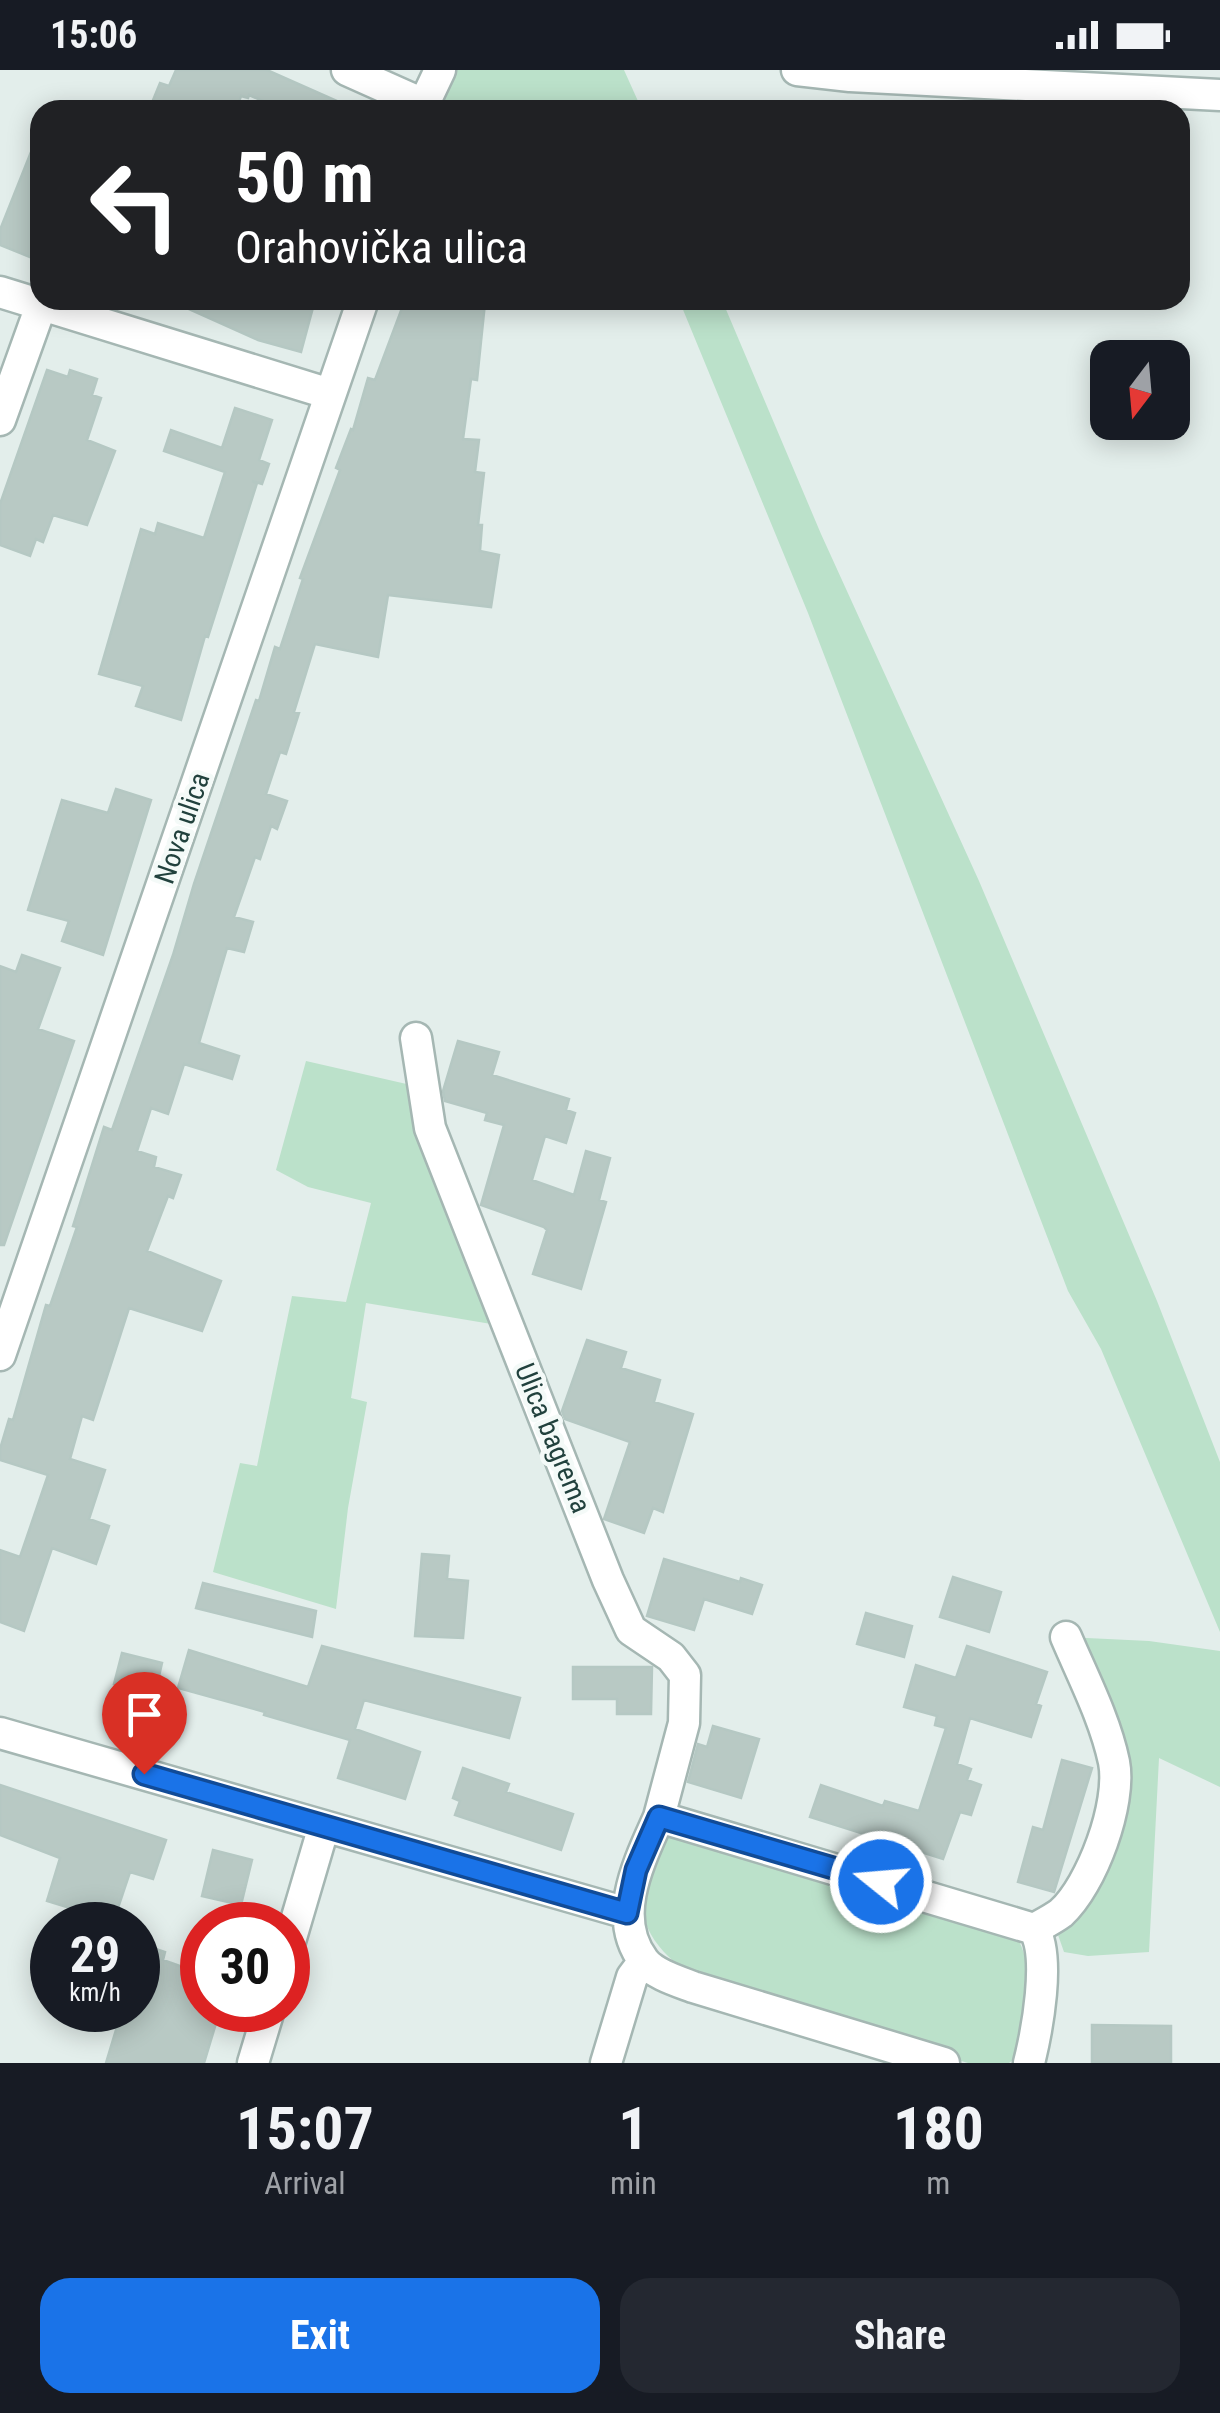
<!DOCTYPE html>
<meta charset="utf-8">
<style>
body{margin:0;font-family:"Roboto Condensed",sans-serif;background:#242831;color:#f1f3f6;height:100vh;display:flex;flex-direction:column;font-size:38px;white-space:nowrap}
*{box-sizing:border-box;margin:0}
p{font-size:32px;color:#9ea1a6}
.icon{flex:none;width:55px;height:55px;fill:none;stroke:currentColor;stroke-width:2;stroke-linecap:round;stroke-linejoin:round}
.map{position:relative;height:1993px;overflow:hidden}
.details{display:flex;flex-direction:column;background:#171b24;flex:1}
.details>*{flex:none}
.hud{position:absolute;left:30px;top:30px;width:1160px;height:210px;border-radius:30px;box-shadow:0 5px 25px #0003;background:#202124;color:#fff;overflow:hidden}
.needle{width:65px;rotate:196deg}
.tools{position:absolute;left:1090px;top:270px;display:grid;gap:20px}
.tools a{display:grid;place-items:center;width:100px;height:100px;border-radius:20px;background:#171b24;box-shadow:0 5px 25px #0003;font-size:50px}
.speed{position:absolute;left:30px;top:1832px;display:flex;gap:20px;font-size:50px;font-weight:700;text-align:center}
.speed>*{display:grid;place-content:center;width:130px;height:130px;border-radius:50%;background:#171b24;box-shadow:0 5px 25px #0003;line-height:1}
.speed small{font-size:25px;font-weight:400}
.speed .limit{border:15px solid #d22;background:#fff;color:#111}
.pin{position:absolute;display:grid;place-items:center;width:85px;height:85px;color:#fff;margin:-102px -42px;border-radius:50% 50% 50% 0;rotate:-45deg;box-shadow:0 0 10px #0007}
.pin .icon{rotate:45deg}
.me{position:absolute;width:110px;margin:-55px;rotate:287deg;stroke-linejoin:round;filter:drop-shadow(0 0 8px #0008)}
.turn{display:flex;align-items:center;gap:35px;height:210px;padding:0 40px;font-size:45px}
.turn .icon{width:130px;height:130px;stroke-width:2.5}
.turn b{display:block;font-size:70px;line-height:85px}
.eta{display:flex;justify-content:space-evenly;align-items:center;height:170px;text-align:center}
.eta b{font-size:60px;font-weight:700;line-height:70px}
.cta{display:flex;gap:20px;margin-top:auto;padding:20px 40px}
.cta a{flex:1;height:115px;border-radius:30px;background:#1a73e8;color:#fff;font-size:40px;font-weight:700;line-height:115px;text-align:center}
.cta a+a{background:#242831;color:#f1f3f6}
.status{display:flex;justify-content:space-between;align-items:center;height:70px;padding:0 50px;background:#171b24;direction:ltr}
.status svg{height:28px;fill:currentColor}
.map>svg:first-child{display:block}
</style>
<div class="status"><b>15:06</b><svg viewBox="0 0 49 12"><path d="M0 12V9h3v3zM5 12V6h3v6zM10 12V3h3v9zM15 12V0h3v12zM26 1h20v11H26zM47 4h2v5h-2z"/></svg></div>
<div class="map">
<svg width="1220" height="1993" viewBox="0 0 1220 1993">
<rect width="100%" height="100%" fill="#e3eeeb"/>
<path fill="#bbe1ca" d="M 455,0 L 624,0 L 642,40 L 437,40 Z
M 679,230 L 722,230 L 821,464 L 979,811 L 1157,1231 L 1220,1392 L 1220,1562 L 1101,1279 L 1068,1221 L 808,543 Z
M 306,991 L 424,1018 L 509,1257 L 366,1233 L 351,1328 L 367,1332 L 348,1438 L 336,1539 L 213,1502 L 240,1393 L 257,1396 L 292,1226 L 346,1232 L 371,1133 L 308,1117 L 276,1100 Z
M 1066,1567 L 1149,1571 L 1220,1581 L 1220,1717 L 1159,1688 L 1149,1882 L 1088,1886 L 1064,1882 L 1057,1862 L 1116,1716 Z
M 667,1762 L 1014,1863 C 1038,1896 1024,1946 1020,1984 L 1009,1993 L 968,1993 L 709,1914 C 672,1897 630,1859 645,1812 C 650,1795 660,1778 667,1762 Z"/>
<path fill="#b8c9c4" stroke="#b5c8c3" stroke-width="2.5" d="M 176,0 L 267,0 L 357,40 L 283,40 L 249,25 L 248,28 L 241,26 L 236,40 L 149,40 L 160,13 L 169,16 Z
M 39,62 L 40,176 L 35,189 L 0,175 L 0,160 Z
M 169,230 L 315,230 L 301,282 L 258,270 Z
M 405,230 L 485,233 L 477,310 L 471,309 L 463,369 L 479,370 L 475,402 L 484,403 L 478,455 L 482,455 L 480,481 L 499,485 L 491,537 L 388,525 L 378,587 L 315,574 L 294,642 L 299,643 L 286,684 L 280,682 L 266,724 L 287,731 L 277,759 L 271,756 L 260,789 L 255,787 L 234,847 L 253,852 L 244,882 L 227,878 L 199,973 L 239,986 L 232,1009 L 184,994 L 168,1044 L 151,1038 L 137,1081 L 156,1087 L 154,1097 L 181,1105 L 173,1128 L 168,1126 L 147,1181 L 221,1211 L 202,1261 L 129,1238 L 93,1350 L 82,1346 L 70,1389 L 105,1400 L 89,1449 L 109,1456 L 96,1494 L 52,1478 L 24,1561 L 0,1552 L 0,1480 L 20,1487 L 48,1405 L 0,1390 L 0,1379 L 9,1349 L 13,1350 L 46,1235 L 50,1236 L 77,1157 L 73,1156 L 104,1057 L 112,1060 L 173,885 L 194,814 L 256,630 L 259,631 L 275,577 L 280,579 L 303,509 L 300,508 L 340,400 L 336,398 L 351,359 L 353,360 L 368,308 L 375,310 Z
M 47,300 L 68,307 L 70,300 L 97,309 L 92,325 L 101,328 L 87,370 L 115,381 L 87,455 L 53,445 L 43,472 L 36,469 L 30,486 L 0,475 L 0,434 Z
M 235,338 L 272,350 L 259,390 L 269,394 L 262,414 L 252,411 L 257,413 L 208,567 L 205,566 L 181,650 L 136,636 L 143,616 L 99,604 L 141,459 L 155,464 L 158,453 L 204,468 L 225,402 L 164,381 L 171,360 L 222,378 Z
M 116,719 L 151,730 L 103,885 L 62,871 L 69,851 L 28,840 L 62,730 L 108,743 Z
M 22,885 L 60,898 L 38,959 L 74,971 L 4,1175 L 0,1175 L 0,896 L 16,902 Z
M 458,971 L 499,982 L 492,1005 L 569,1029 L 566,1040 L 575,1043 L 566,1073 L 545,1066 L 532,1110 L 574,1125 L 586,1081 L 610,1088 L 599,1130 L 606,1132 L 581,1219 L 533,1204 L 547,1160 L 544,1157 L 481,1135 L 504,1055 L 485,1050 L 487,1043 L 445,1031 L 443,1021 Z
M 587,1270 L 626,1282 L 621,1298 L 660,1310 L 654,1332 L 693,1344 L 663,1442 L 653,1438 L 644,1463 L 604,1449 L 630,1372 L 565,1349 L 562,1341 Z
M 422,1484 L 449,1486 L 447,1509 L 468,1511 L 463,1568 L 415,1566 Z
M 664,1489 L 740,1512 L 741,1508 L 762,1515 L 752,1544 L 704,1529 L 694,1560 L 647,1546 Z
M 953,1507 L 1001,1522 L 989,1562 L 940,1547 Z
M 203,1513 L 316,1541 L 312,1567 L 196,1538 Z
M 866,1543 L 912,1556 L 904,1587 L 857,1574 Z
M 322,1576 L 520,1628 L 509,1668 L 364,1630 L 355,1659 L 420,1682 L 405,1729 L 338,1708 L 350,1670 L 264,1645 L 265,1642 L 178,1618 L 189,1580 L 308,1617 Z
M 967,1576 L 1047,1602 L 1036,1634 L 1041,1636 L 1031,1667 L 970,1648 L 957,1694 L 971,1699 L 967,1710 L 981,1715 L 971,1745 L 960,1742 L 943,1789 L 810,1747 L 821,1715 L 883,1736 L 885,1731 L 919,1741 L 946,1658 L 935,1655 L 937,1646 L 904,1637 L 916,1595 L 956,1608 Z
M 122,1583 L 162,1593 L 155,1624 L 114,1614 Z
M 573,1597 L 652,1597 L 651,1644 L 617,1644 L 617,1629 L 573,1629 Z
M 713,1656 L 759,1669 L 741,1728 L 688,1712 L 698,1674 L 707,1677 Z
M 1062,1690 L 1092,1698 L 1054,1822 L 1018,1812 L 1033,1757 L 1043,1760 Z
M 463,1698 L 509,1714 L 506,1722 L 573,1744 L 561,1780 L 455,1745 L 460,1731 L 453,1728 Z
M 0,1715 L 166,1770 L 153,1809 L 130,1802 L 117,1841 L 89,1832 L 86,1843 L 47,1831 L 60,1788 L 0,1765 Z
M 213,1780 L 252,1790 L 241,1835 L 202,1826 Z
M 138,1873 L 165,1882 L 163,1890 L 202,1904 L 202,1940 L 220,1940 L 204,1993 L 106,1993 L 122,1940 L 138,1940 Z
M 1092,1955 L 1171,1956 L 1171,1993 L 1092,1993 Z"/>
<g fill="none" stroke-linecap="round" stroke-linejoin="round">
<defs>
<path id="minor" d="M 347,0 L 423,34
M 797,0 L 850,6 L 1220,25
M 421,40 L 440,0
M 0,222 L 330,324
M 0,350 L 42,233
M 416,968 L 430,1058 L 608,1510 L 631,1560 L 671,1587 L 685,1605 L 684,1653 L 659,1747
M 0,1285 L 363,230
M 0,1663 L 627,1843
M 1034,1859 C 1043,1854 1053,1849 1061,1843 C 1092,1815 1122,1733 1114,1692 C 1105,1649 1083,1607 1066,1567
M 288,1878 L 324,1756
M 253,1993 L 269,1940
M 606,1993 L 632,1907 L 644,1891
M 944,1993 L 693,1917 C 677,1911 654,1904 644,1891 C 610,1847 640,1790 659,1747 L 1034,1859 C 1051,1887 1037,1961 1029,1993"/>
</defs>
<use href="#minor" stroke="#a5b7b3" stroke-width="35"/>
<use href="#minor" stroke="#fff" stroke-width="30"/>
</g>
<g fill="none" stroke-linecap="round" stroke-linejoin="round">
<defs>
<path id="route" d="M 144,1704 L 627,1843 L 636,1800 L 659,1747 L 881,1812"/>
</defs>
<use href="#route" stroke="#114b97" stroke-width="25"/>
<use href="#route" stroke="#1a73e8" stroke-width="18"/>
</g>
<g text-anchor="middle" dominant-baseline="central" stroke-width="9" stroke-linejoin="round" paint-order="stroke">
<g font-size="28" fill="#21413d" stroke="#f4faf8">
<text transform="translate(182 758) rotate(-71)">Nova ulica</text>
<text transform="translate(553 1368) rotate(68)">Ulica bagrema</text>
</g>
</g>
</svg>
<div class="tools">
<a><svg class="needle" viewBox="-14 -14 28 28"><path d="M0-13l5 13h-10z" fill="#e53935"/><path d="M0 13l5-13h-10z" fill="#9ea1a6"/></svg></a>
</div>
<div class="speed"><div>29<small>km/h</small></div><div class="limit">30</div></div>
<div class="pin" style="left:144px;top:1704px;background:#d93025"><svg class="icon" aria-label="arrive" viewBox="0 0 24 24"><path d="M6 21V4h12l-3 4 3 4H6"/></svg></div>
<svg class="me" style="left:881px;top:1812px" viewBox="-20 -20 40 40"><circle r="17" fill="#1a73e8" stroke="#fff" stroke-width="3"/><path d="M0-11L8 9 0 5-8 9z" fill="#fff"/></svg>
<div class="hud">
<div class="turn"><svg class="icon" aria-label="left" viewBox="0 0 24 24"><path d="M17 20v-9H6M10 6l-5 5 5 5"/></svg><div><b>50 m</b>Orahovička ulica</div></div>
</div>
</div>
<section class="details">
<div class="eta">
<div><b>15:07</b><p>Arrival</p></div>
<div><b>1</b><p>min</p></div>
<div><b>180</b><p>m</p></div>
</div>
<div class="cta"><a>Exit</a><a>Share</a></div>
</section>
